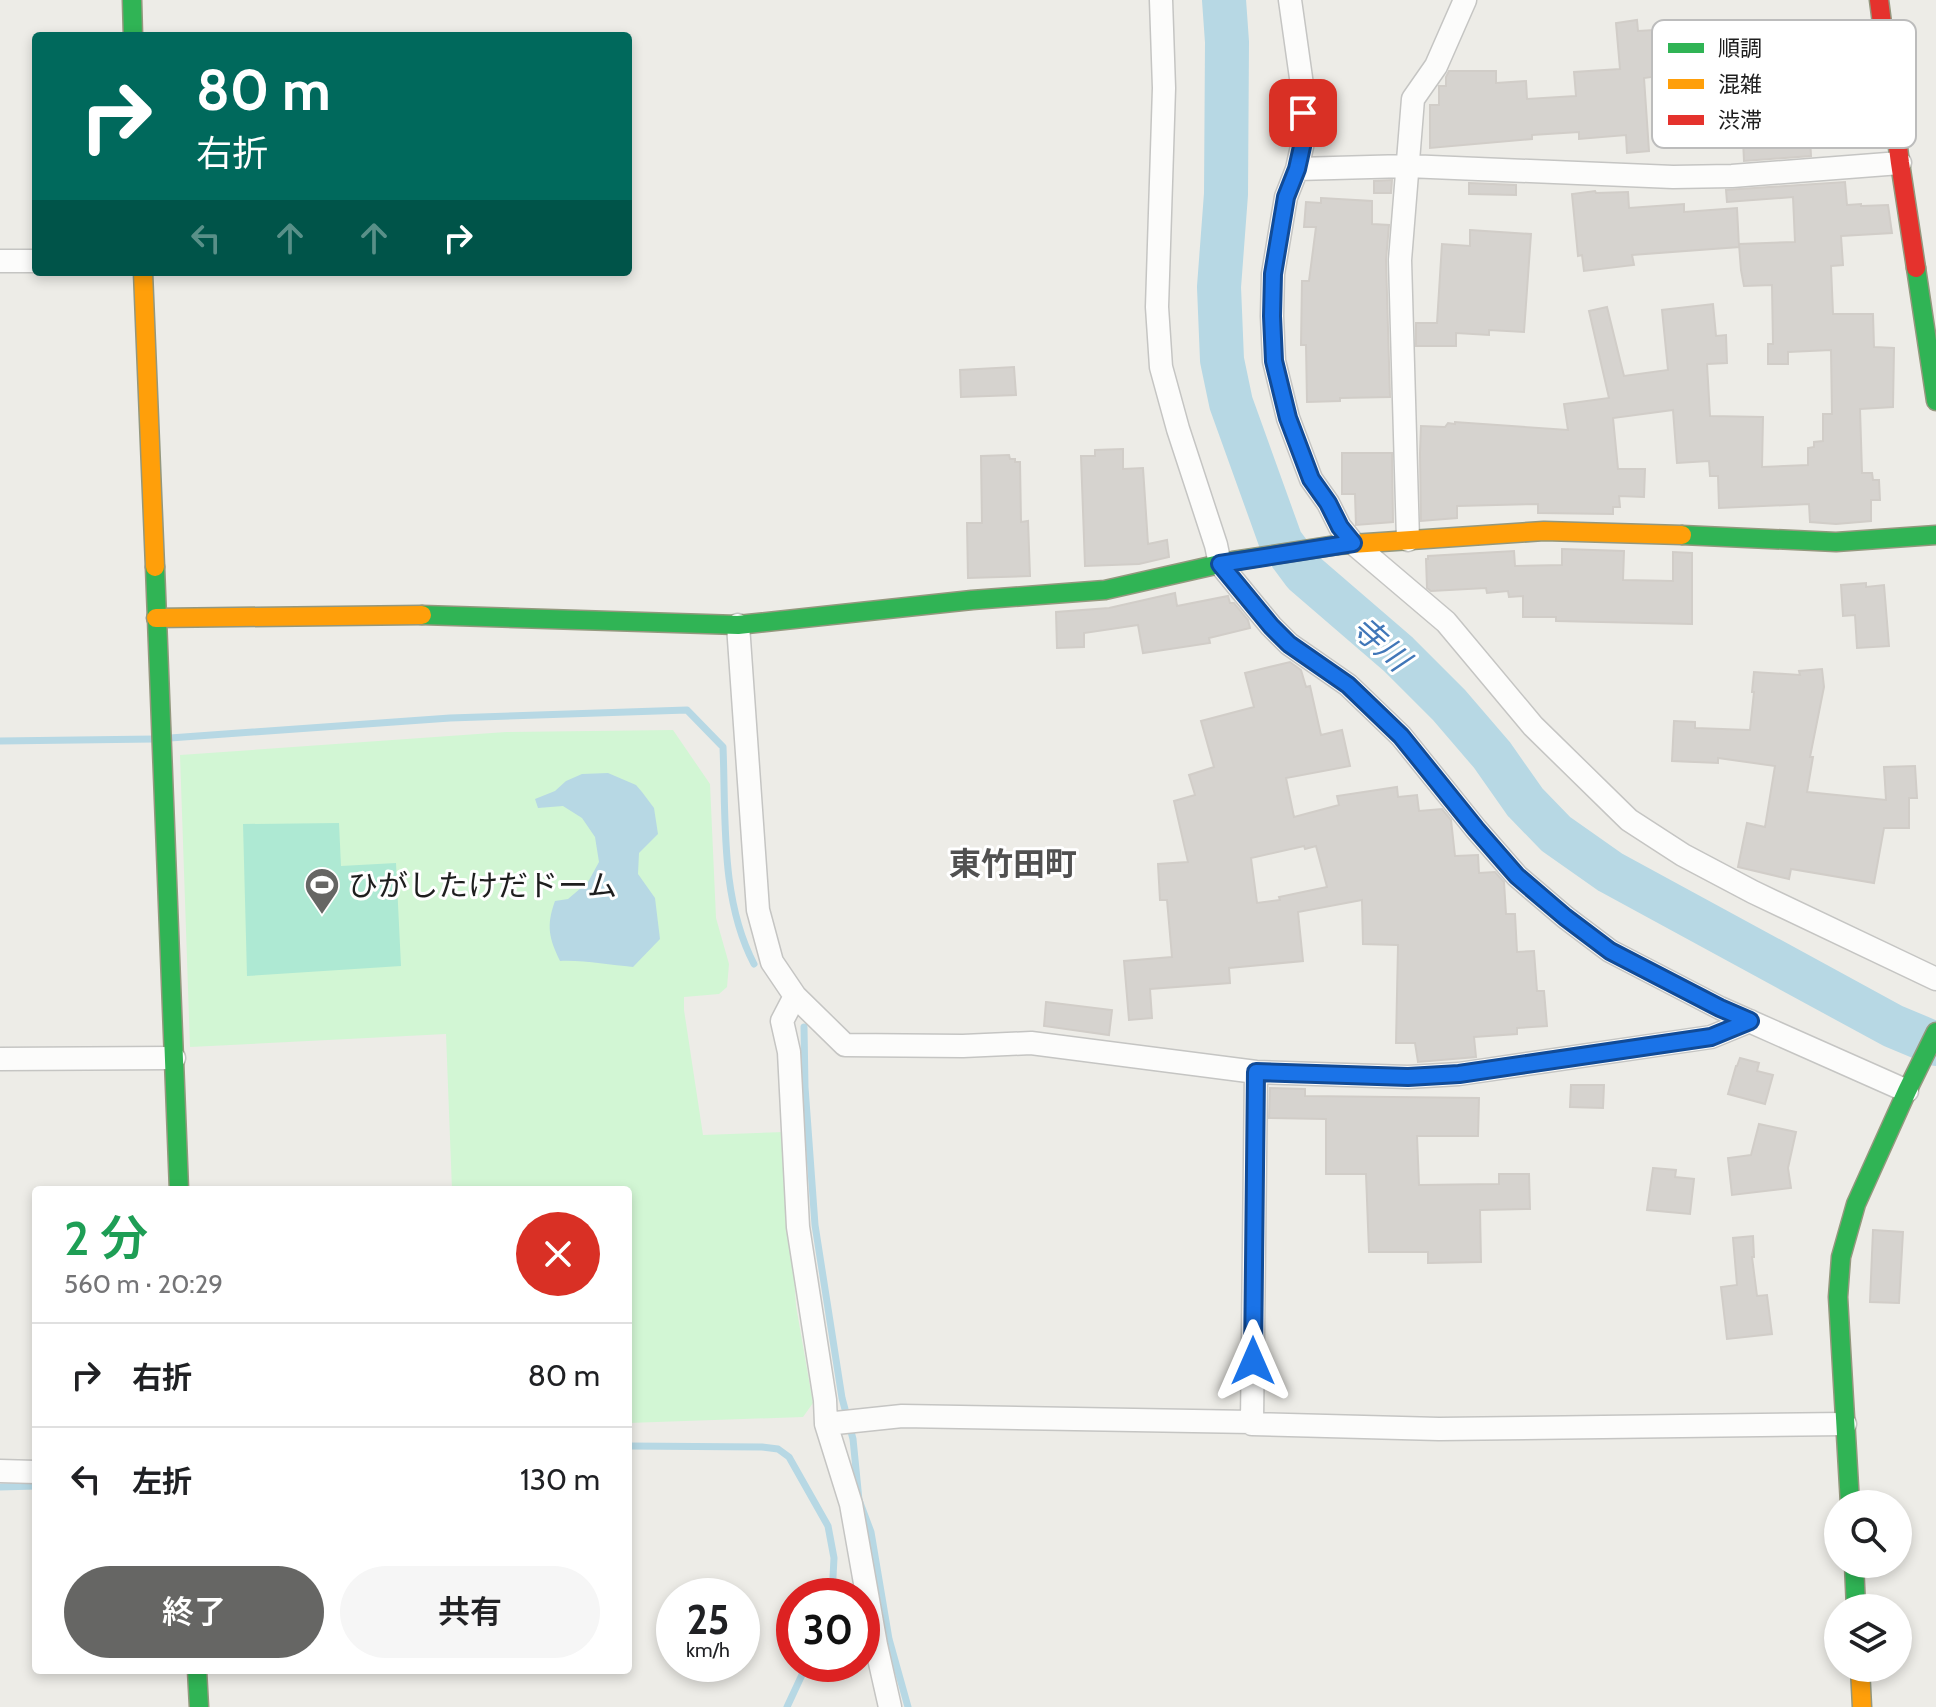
<!DOCTYPE html>
<html lang="ja">
<meta charset="utf-8">
<style>
body{margin:0;font-family:Cabin,"Noto Sans JP",sans-serif;background:#f6f6f6;color:#202124;height:100vh;display:flex;flex-direction:column;font-size:30px;white-space:nowrap}
*{box-sizing:border-box;margin:0}
p{font-size:26px;color:#757577}
.icon{flex:none;width:44px;height:44px;fill:none;stroke:currentColor;stroke-width:2;stroke-linecap:round;stroke-linejoin:round}
.map{position:relative;flex:1;overflow:hidden}
.details{position:absolute;left:32px;top:1186px;width:600px;height:488px;display:flex;flex-direction:column;background:#fff;border-radius:8px;box-shadow:0 4px 12px #0003}
.details>*{flex:none}
.guide{position:absolute;left:32px;top:32px;width:600px;height:244px;border-radius:8px;box-shadow:0 4px 12px #0003;background:#00695c;color:#fff;overflow:hidden}
.tools{position:absolute;left:1824px;top:1490px;display:grid;gap:16px}
.tools a{display:grid;place-items:center;width:88px;height:88px;border-radius:50%;background:#fff;box-shadow:0 4px 12px #0003;font-size:40px}
.speed{position:absolute;left:656px;top:1578px;display:flex;gap:16px;font-size:40px;font-weight:700;text-align:center}
.speed>*{display:grid;place-content:center;width:104px;height:104px;border-radius:50%;background:#fff;box-shadow:0 4px 12px #0003;line-height:1}
.speed small{font-size:20px;font-weight:400}
.speed .limit{border:12px solid #d22;background:#fff;color:#111}
.pin{position:absolute;display:grid;place-items:center;width:68px;height:68px;color:#fff;margin:-34px;border-radius:16px;box-shadow:0 4px 12px #0006}
.me{position:absolute;width:88px;margin:-44px;rotate:0deg;stroke-linejoin:round;filter:drop-shadow(0 0 6px #0008)}
.turn{display:flex;align-items:center;gap:28px;height:168px;padding:0 32px;font-size:36px}
.turn .icon{width:104px;height:104px;stroke-width:2.5}
.turn b{display:block;font-size:56px;line-height:68px}
.lanes{display:flex;align-items:center;height:76px;padding:0 32px;background:#0003;justify-content:center;gap:40px;direction:ltr}
.lanes .off{opacity:.35}
.round{display:grid;place-items:center;flex:none;width:84px;height:84px;border-radius:42px;background:#f6f6f6}
.headline{display:flex;align-items:center;justify-content:space-between;height:136px;padding:0 32px}
h1{font-size:48px;font-weight:600;line-height:60px;color:#1e9e55}
.button{display:flex;gap:16px;margin-top:auto;padding:16px 32px}
.button a{flex:1;height:92px;border-radius:48px;background:#666664;color:#fff;font-size:32px;font-weight:600;line-height:92px;text-align:center}
.button a+a{background:#f6f6f6;color:#202124}
ul{padding:0;list-style:none}
li{display:flex;align-items:center;gap:24px;height:104px;padding:0 32px;border-top:2px solid #e0e0e0}
li div{flex:1}
li b{display:block;font-size:30px}
li em{font-style:normal}
.map>svg:first-child{display:block}
</style>
<div class="map">
<svg width="1936" height="1707" viewBox="0 0 1936 1707">
<rect width="100%" height="100%" fill="#edece7"/>
<path fill="#d2f6d4" d="M 673,730 L 710,784 L 716,918 L 729,964 L 727,987 L 719,994 L 684,997 L 684,1010 L 703,1135 L 785,1132 L 796,1306 L 813,1403 L 803,1417 L 628,1423 L 628,1190 L 452,1190 L 446,1034 L 190,1047 L 180,755 L 506,732 Z"/>
<path fill="#aee9d3" d="M 339,823 L 341,866 L 396,863 L 401,966 L 247,976 L 243,824 Z"/>
<path fill="#b7d8e4" d="M 608,773 L 636,785 L 642,792 L 654,808 L 658,834 L 639,853 L 638,874 L 655,898 L 660,939 L 633,967 C 609,965 585,960 560,961 C 549,938 546,926 555,901 L 568,899 L 588,882 L 599,862 L 595,837 L 582,818 L 563,806 L 538,808 L 535,799 L 555,791 L 566,781 L 582,774 Z"/>
<g fill="none" stroke-linecap="round" stroke-linejoin="round">
<path stroke="#b7d8e4" stroke-width="7" d="M 170,738 L 450,718 L 687,710 L 723,747 C 726,818 720,899 754,964
M 0,741 L 154,739
M 804,1027 L 805,1087 L 815,1225 L 842,1398 L 853,1439 L 859,1500 L 871,1532 L 889,1639 L 908,1707
M 628,1446 L 762,1447 L 778,1449 L 789,1457 L 828,1526 L 834,1558 L 832,1596
M 0,1487 L 36,1486
M 787,1707 L 807,1664"/>
<path stroke="#b7d8e4" stroke-width="44" d="M 1224,0 L 1227,42 L 1226,194 L 1219,287 L 1222,360 L 1231,403 L 1281,542 L 1304,573 L 1398,654 L 1449,705 L 1492,755 L 1525,802 L 1556,834 L 1610,872 L 1893,1026 L 1936,1044"/>
</g>
<path fill="#d6d3cf" stroke="#d1cdc8" stroke-width="2" fill-rule="evenodd" d="M 1637,20 L 1638,31 L 1654,30 L 1659,76 L 1644,78 L 1649,151 L 1627,153 L 1626,135 L 1579,139 L 1579,132 L 1532,135 L 1532,139 L 1430,148 L 1430,105 L 1439,105 L 1439,86 L 1446,86 L 1446,77 L 1449,71 L 1496,71 L 1496,83 L 1526,81 L 1527,99 L 1576,96 L 1574,72 L 1620,69 L 1616,23 Z
M 1792,29 L 1793,35 L 1801,35 L 1803,82 L 1807,82 L 1811,156 L 1744,161 L 1743,140 L 1706,142 L 1705,138 L 1688,140 L 1686,107 L 1775,103 L 1773,30 Z
M 1392,180 L 1391,193 L 1374,193 L 1374,181 Z
M 1845,182 L 1847,205 L 1861,204 L 1861,206 L 1888,205 L 1892,233 L 1841,236 L 1843,265 L 1831,266 L 1833,314 L 1873,314 L 1874,347 L 1894,348 L 1893,407 L 1860,409 L 1862,473 L 1872,473 L 1873,480 L 1879,480 L 1880,500 L 1871,500 L 1871,521 L 1836,524 L 1810,522 L 1809,504 L 1719,508 L 1718,476 L 1710,476 L 1709,461 L 1677,463 L 1673,410 L 1613,418 L 1618,469 L 1645,469 L 1644,497 L 1619,496 L 1620,507 L 1613,507 L 1613,514 L 1538,513 L 1538,504 L 1457,506 L 1457,518 L 1421,521 L 1420,453 L 1421,426 L 1445,427 L 1448,423 L 1455,424 L 1455,422 L 1568,430 L 1564,404 L 1609,398 L 1589,311 L 1607,307 L 1624,376 L 1668,370 L 1662,310 L 1713,304 L 1716,336 L 1726,335 L 1727,363 L 1707,364 L 1710,416 L 1763,417 L 1762,467 L 1808,465 L 1808,448 L 1814,447 L 1814,442 L 1823,441 L 1823,414 L 1832,414 L 1831,350 L 1788,352 L 1788,364 L 1768,364 L 1768,344 L 1773,344 L 1772,285 L 1744,286 L 1741,270 L 1739,244 L 1795,242 L 1793,197 L 1727,202 L 1726,190 Z
M 1469,183 L 1516,185 L 1516,195 L 1469,194 Z
M 1595,191 L 1596,193 L 1628,192 L 1629,208 L 1684,204 L 1684,212 L 1737,208 L 1739,247 L 1632,255 L 1634,265 L 1584,271 L 1582,255 L 1578,256 L 1572,194 Z
M 1321,198 L 1372,201 L 1372,224 L 1389,225 L 1386,260 L 1390,397 L 1340,398 L 1340,401 L 1307,402 L 1306,345 L 1301,345 L 1302,281 L 1309,281 L 1316,227 L 1304,227 L 1306,202 L 1321,203 Z
M 1470,230 L 1531,234 L 1524,332 L 1489,330 L 1489,335 L 1456,333 L 1456,346 L 1416,346 L 1416,323 L 1437,323 L 1442,244 L 1470,246 Z
M 1014,367 L 1016,395 L 961,397 L 960,370 Z
M 1123,449 L 1123,469 L 1143,468 L 1148,544 L 1167,540 L 1169,557 L 1139,564 L 1085,566 L 1081,456 L 1095,456 L 1095,450 Z
M 1342,453 L 1392,453 L 1393,522 L 1356,525 L 1355,494 L 1342,494 Z
M 1009,455 L 1010,459 L 1015,459 L 1015,462 L 1020,462 L 1021,522 L 1028,521 L 1030,576 L 968,578 L 967,523 L 982,523 L 981,456 Z
M 1562,549 L 1624,551 L 1623,580 L 1673,581 L 1673,552 L 1692,553 L 1692,624 L 1556,621 L 1556,617 L 1523,617 L 1523,596 L 1509,597 L 1508,591 L 1487,593 L 1486,588 L 1431,591 L 1427,588 L 1426,559 L 1428,559 L 1428,556 L 1514,551 L 1515,566 L 1562,565 Z
M 1866,583 L 1866,587 L 1884,585 L 1889,646 L 1857,648 L 1855,615 L 1843,616 L 1841,585 Z
M 1175,593 L 1177,606 L 1228,596 L 1230,603 L 1234,603 L 1248,620 L 1250,628 L 1209,638 L 1210,643 L 1143,653 L 1138,625 L 1084,633 L 1084,647 L 1057,648 L 1056,612 L 1109,608 Z
M 1290,662 L 1301,670 L 1306,687 L 1310,686 L 1321,735 L 1342,730 L 1350,766 L 1286,778 L 1294,817 L 1339,805 L 1337,796 L 1397,787 L 1398,797 L 1417,795 L 1419,811 L 1442,809 L 1451,820 L 1455,856 L 1478,855 L 1479,873 L 1495,872 L 1504,882 L 1506,914 L 1515,914 L 1517,952 L 1534,951 L 1537,991 L 1544,991 L 1547,1026 L 1517,1028 L 1517,1034 L 1474,1037 L 1476,1057 L 1418,1062 L 1415,1043 L 1396,1043 L 1398,945 L 1363,944 L 1362,900 L 1298,912 L 1303,961 L 1229,968 L 1230,983 L 1150,989 L 1152,1018 L 1129,1020 L 1124,961 L 1172,957 L 1167,900 L 1160,900 L 1158,864 L 1188,862 L 1174,801 L 1195,795 L 1189,775 L 1214,767 L 1201,721 L 1254,707 L 1245,673 ZM 1304,846 L 1305,849 L 1316,846 L 1327,887 L 1279,897 L 1280,900 L 1257,903 L 1251,858 Z
M 1822,669 L 1824,687 L 1810,757 L 1813,757 L 1807,792 L 1886,800 L 1884,767 L 1915,766 L 1917,798 L 1909,798 L 1909,828 L 1884,828 L 1874,883 L 1791,869 L 1789,879 L 1738,867 L 1747,823 L 1765,827 L 1775,766 L 1718,758 L 1718,763 L 1672,761 L 1674,721 L 1695,722 L 1695,728 L 1750,730 L 1754,692 L 1752,692 L 1754,672 L 1800,675 L 1799,671 Z
M 1046,1002 L 1112,1010 L 1109,1035 L 1044,1026 Z
M 1740,1058 L 1759,1063 L 1757,1071 L 1773,1075 L 1765,1104 L 1728,1094 L 1736,1066 L 1737,1066 Z
M 1571,1085 L 1604,1085 L 1603,1108 L 1570,1107 Z
M 1270,1088 L 1305,1089 L 1305,1096 L 1479,1098 L 1478,1136 L 1417,1136 L 1419,1185 L 1499,1184 L 1499,1174 L 1529,1174 L 1530,1209 L 1480,1210 L 1481,1262 L 1428,1263 L 1428,1252 L 1369,1252 L 1366,1174 L 1326,1174 L 1326,1119 L 1269,1118 Z
M 1759,1124 L 1796,1132 L 1788,1168 L 1791,1188 L 1732,1195 L 1728,1158 L 1751,1155 Z
M 1653,1168 L 1676,1170 L 1675,1177 L 1694,1179 L 1690,1214 L 1647,1210 Z
M 1873,1230 L 1903,1232 L 1899,1303 L 1870,1302 Z
M 1753,1236 L 1754,1257 L 1752,1257 L 1757,1296 L 1767,1295 L 1772,1334 L 1727,1339 L 1721,1287 L 1737,1285 L 1733,1238 Z"/>
<g fill="none" stroke-linecap="round" stroke-linejoin="round">
<defs>
<path id="street" d="M 1161,0 L 1164,88 L 1157,307 L 1161,367 L 1178,429 L 1216,545 L 1220,564 L 1271,626 L 1289,644 L 1348,685 L 1401,736 L 1476,829 L 1517,876 L 1565,917 L 1610,951 L 1720,1008 L 1907,1091
M 1290,0 L 1302,85 L 1303,142 L 1297,169 L 1286,197 L 1273,274 L 1272,316 L 1274,361 L 1288,418 L 1311,479 L 1328,503 L 1340,527 L 1353,543 L 1446,622 L 1533,726 L 1629,820 L 1683,855 L 1753,892 L 1936,979
M 1297,169 L 1407,166 L 1673,177 L 1732,176 L 1900,163
M 0,261 L 36,261
M 1408,540 L 1400,260 L 1413,99 L 1436,66 L 1465,0
M 738,625 L 758,910 L 772,962 L 795,996 L 845,1045 L 963,1046 L 1031,1043 L 1256,1072 L 1408,1077 L 1459,1074 L 1711,1037 L 1750,1021
M 795,996 L 782,1021 L 789,1052 L 798,1227 L 825,1400 L 826,1424 L 851,1504 L 876,1645 L 890,1707
M 0,1059 L 174,1058
M 1252,1422 L 1256,1072
M 826,1424 L 902,1416 L 1252,1422 L 1252,1424 L 1439,1429 L 1845,1424
M 0,1471 L 36,1472"/>
<path id="fast" d="M 132,0 L 133,36
M 1916,268 L 1936,401
M 1682,535 L 1836,542 L 1936,535
M 155,567 L 179,1190
M 422,615 L 738,625 L 972,600 L 1105,590 L 1233,561 L 1337,545
M 1850,1504 L 1838,1297 L 1841,1257 L 1856,1204 L 1907,1091 L 1936,1032
M 1854,1564 L 1856,1608
M 197,1670 L 199,1707"/>
<path id="slow" d="M 143,272 L 155,567
M 1337,545 L 1544,531 L 1682,535
M 156,618 L 422,615
M 1860,1668 L 1862,1707"/>
<path id="jam" d="M 1879,0 L 1900,163 L 1916,268"/>
</defs>
<use href="#street" stroke="#c5c5c3" stroke-width="25"/>
<use href="#fast" stroke="#94987e" stroke-width="21"/>
<use href="#slow" stroke="#94987e" stroke-width="21"/>
<use href="#jam" stroke="#94987e" stroke-width="21"/>
<use href="#street" stroke="#fcfcfb" stroke-width="22"/>
<use href="#fast" stroke="#30b455" stroke-width="18"/>
<use href="#slow" stroke="#ff9f0a" stroke-width="18"/>
<use href="#jam" stroke="#e5322d" stroke-width="18"/>
</g>
<g fill="none" stroke-linecap="round" stroke-linejoin="round">
<defs>
<path id="route" d="M 1253,1361 L 1256,1072 L 1408,1077 L 1459,1074 L 1711,1037 L 1750,1021 L 1720,1008 L 1610,951 L 1565,917 L 1517,876 L 1476,829 L 1401,736 L 1348,685 L 1289,644 L 1271,626 L 1220,564 L 1353,543 L 1340,527 L 1328,503 L 1311,479 L 1288,418 L 1274,361 L 1272,316 L 1273,274 L 1286,197 L 1297,169 L 1303,142 L 1303,113"/>
</defs>
<use href="#route" stroke="#114b97" stroke-width="20"/>
<use href="#route" stroke="#1a73e8" stroke-width="14"/>
</g>
<defs>
<symbol id="stadium-pin" viewBox="-11 -11 22 30"><path d="M0 17L-7.5 6A9.5 9.5 0 1 1 7.5 6Z" fill="#666664" stroke="#fff"/><path d="M0-5a6.5 5 0 1 0 0 10a6.5 5 0 1 0 0-10ZM-3.5-1.8h7v3.6h-7Z" fill="#fff"/></symbol>
</defs>
<g fill-rule="evenodd">
<use href="#stadium-pin" x="302" y="865" width="40" height="54"/>
</g>
<g text-anchor="middle" dominant-baseline="central" stroke-width="6" stroke-linejoin="round" paint-order="stroke">
<g font-size="30" fill="#1e1e1e" stroke="#fff" text-anchor="start">
<text x="348" y="885">ひがしたけだドーム</text>
</g>
<g font-size="32" font-style="italic" fill="#4177b8" stroke="#fff">
<text transform="translate(1381 643) rotate(42)">寺川</text>
</g>
<g font-size="32" font-weight="bold" fill="#515151" stroke="#fff">
<text x="1013" y="863">東竹田町</text>
</g>
</g>
<rect x="1652" y="20" width="264" height="128" rx="12" fill="#fff" stroke="#bcbcbc" stroke-width="2"/>
<rect x="1668" y="43" width="36" height="10" fill="#30b455"/>
<rect x="1668" y="79" width="36" height="10" fill="#ff9f0a"/>
<rect x="1668" y="115" width="36" height="10" fill="#e5322d"/>
<g font-size="22" fill="#1e1e1e">
<text x="1718" y="56">順調</text>
<text x="1718" y="92">混雑</text>
<text x="1718" y="128">渋滞</text>
</g>
</svg>
<div class="tools">
<a><svg class="icon" aria-label="search" viewBox="0 0 24 24"><circle cx="10" cy="10" r="6"/><path d="M15 15l6 6"/></svg></a>
<a><svg class="icon" aria-label="layers" viewBox="0 0 24 24"><path d="M12 4l9 5-9 5-9-5zM3 14l9 5 9-5"/></svg></a>
</div>
<div class="speed"><div>25<small>km/h</small></div><div class="limit">30</div></div>
<div class="pin" style="left:1303px;top:113px;background:#d93025"><svg class="icon" aria-label="arrive" viewBox="0 0 24 24"><path d="M6 21V4h12l-3 4 3 4H6"/></svg></div>
<svg class="me" style="left:1253px;top:1361px" viewBox="-20 -20 40 40"><path d="M0-17L14 15 0 8-14 15z" fill="#1a73e8" stroke="#fff" stroke-width="4"/></svg>
<div class="guide">
<div class="turn"><svg class="icon" aria-label="right" viewBox="0 0 24 24"><path d="M7 20v-9h11M14 6l5 5-5 5"/></svg><div><b>80 m</b>右折</div></div>
<div class="lanes"><svg class="icon off" aria-label="left" viewBox="0 0 24 24"><path d="M17 20v-9H6M10 6l-5 5 5 5"/></svg><svg class="icon off" aria-label="ahead" viewBox="0 0 24 24"><path d="M12 20V5M6 11l6-6 6 6"/></svg><svg class="icon off" aria-label="ahead" viewBox="0 0 24 24"><path d="M12 20V5M6 11l6-6 6 6"/></svg><svg class="icon" aria-label="right" viewBox="0 0 24 24"><path d="M7 20v-9h11M14 6l5 5-5 5"/></svg></div>
</div>
<section class="details">
<div class="headline"><div><h1>2 分</h1><p>560 m · 20:29</p></div><a class="round" style="background:#d93025;color:#fff"><svg class="icon" aria-label="close" viewBox="0 0 24 24"><path d="M6 6l12 12M18 6L6 18"/></svg></a></div>
<ul>
<li><svg class="icon" aria-label="right" viewBox="0 0 24 24"><path d="M7 20v-9h11M14 6l5 5-5 5"/></svg><div><b>右折</b></div><em>80 m</em></li>
<li><svg class="icon" aria-label="left" viewBox="0 0 24 24"><path d="M17 20v-9H6M10 6l-5 5 5 5"/></svg><div><b>左折</b></div><em>130 m</em></li>
</ul>
<div class="button"><a>終了</a><a>共有</a></div>
</section>
</div>
